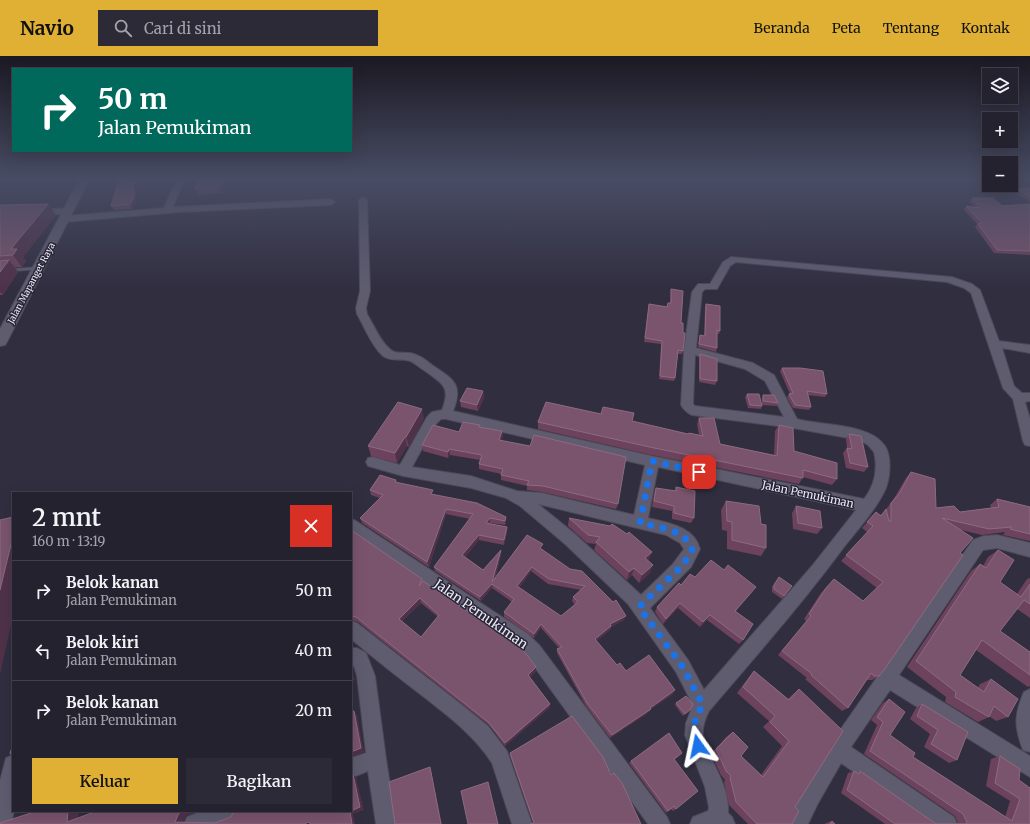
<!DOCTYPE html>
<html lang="id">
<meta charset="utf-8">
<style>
body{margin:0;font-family:Merriweather,serif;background:#2d2a38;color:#f1f3f6;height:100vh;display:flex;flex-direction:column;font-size:15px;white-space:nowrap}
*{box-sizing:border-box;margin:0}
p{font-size:13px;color:#a3a4ab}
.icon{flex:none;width:22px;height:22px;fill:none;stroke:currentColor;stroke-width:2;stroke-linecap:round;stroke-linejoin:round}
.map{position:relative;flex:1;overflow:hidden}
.panel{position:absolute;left:12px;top:436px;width:340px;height:320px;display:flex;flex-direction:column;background:#252230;border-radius:0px;box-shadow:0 4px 16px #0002,0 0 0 1px #423f4c}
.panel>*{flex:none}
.banner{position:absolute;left:12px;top:12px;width:340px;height:84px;border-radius:0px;box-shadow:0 4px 16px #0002,0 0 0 1px #423f4c;background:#00695c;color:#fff;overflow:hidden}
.fabs{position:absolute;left:982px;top:12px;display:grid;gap:8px}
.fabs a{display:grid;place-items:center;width:36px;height:36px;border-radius:0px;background:#252230;box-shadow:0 4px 16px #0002,0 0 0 1px #423f4c;font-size:20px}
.pin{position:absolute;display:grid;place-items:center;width:34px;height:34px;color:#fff;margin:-17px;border-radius:8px;box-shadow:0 2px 6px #0006}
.me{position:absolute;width:44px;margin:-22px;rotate:348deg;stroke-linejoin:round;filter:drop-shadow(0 0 3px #0008)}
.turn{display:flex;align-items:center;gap:14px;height:84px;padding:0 20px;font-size:18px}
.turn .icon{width:52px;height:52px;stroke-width:2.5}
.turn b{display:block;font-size:28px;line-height:34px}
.round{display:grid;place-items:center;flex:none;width:42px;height:42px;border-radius:0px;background:#2d2a38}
.overview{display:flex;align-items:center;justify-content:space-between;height:68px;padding:0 20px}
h1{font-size:24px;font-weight:600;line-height:30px}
.action{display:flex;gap:8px;margin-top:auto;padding:8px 20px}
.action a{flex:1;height:46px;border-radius:0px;background:#e0b034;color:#111;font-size:16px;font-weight:600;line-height:46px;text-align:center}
.action a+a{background:#2d2a38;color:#f1f3f6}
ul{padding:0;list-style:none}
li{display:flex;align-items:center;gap:12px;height:60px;padding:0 20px;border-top:1px solid #423f4c}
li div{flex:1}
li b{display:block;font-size:15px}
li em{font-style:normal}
header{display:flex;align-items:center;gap:24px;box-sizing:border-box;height:56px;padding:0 20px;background:#e0b034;color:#111}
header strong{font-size:19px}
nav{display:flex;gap:22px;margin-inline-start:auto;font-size:14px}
.search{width:280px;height:36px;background:#2d2a38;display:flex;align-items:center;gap:10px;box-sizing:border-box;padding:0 14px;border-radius:0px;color:#a3a4ab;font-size:15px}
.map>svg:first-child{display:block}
</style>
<header>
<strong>Navio</strong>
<div class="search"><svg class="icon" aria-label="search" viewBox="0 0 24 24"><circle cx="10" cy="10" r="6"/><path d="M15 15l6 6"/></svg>Cari di sini</div>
<nav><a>Beranda</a><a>Peta</a><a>Tentang</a><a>Kontak</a></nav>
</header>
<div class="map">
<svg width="1030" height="768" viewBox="0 0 1030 768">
<rect width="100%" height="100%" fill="#312e40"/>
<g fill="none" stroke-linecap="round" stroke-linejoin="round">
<defs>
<path id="service" d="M 39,211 L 41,211 L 41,213 L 0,216 L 0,214 Z"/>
<path id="minor" d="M 176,124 L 184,124 L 173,151 L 331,143 L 335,146 L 331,149 L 180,156 L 64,166 L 60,163 L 64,160 L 164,152 Z
M 363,141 L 367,144 L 370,235 L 366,252 L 367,258 C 374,269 380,286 391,294 C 397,299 407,295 414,298 C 421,300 427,305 432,309 C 453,323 464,328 453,355 L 652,400 L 864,443 C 875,429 878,413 874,396 L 868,389 L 859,384 L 793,372 L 692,359 C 687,357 684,354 681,349 L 684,294 L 692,236 L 698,228 L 710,228 L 723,206 L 731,201 L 952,221 L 972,228 L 980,234 L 999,285 L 1030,289 L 1030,297 L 1002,292 L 1014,330 L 1022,337 L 1030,337 L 1030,345 L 1025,346 L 1030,363 L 1030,390 L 1025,389 L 1023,385 L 1013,343 L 1003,332 L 971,237 L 964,232 L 947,226 L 736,206 L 730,210 L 717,233 L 705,233 L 702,236 L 696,292 L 753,307 L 774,319 L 797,363 C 822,370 870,367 885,390 C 892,401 890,421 886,432 C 876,454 858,473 844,491 C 802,548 755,601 709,655 C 705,663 702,671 703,679 C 709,706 730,728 728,757 L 732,761 L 735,768 L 690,768 L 693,761 L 708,755 L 709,752 L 705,731 L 685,679 L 686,667 L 693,649 L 676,616 L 628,548 L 565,488 L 520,450 L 506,442 L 471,432 L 403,420 L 368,410 L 366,406 L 368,402 L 373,401 L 400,409 L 427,361 L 432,356 L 442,354 C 451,331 443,328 425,315 C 420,312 415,307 410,305 C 400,302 391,306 383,300 C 372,291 364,270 357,258 L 356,252 L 360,235 L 359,144 ZM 695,299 L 745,313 L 765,325 L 784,361 L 695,350 L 693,348 ZM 441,363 L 446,363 L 645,409 L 634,459 L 542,437 L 517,435 L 471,420 L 412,411 L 435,369 ZM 658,411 L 856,454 L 812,510 L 704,634 L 688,604 L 650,552 L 691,511 L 700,493 C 694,470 668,467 648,462 ZM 538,448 L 666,479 L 680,487 L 684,493 L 672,509 L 641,539 L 575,478 Z
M 69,152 L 73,155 L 72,157 L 37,160 L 33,157 L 37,154 Z
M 351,463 L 356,465 L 528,578 L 540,590 L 667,761 L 670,768 L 648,768 L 528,602 L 516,590 L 351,477 Z
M 997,479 L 1030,487 L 1030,501 L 997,492 L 983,494 L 899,619 L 1030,700 L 1030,721 L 890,634 L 851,691 L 954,761 L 957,768 L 929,768 L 841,707 L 817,749 L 808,768 L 788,768 L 803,735 L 831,687 L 973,484 L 984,480 Z
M 351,565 L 357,567 L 462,649 L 488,670 L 507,695 L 532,768 L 512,768 L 492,707 C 475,680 448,660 424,641 C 399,622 375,603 351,583 Z
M 351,592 L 357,592 L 366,597 L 375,620 L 386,703 L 396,768 L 376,768 L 368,715 L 351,722 L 351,702 L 366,697 L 357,620 L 354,610 L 351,610 Z
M 1030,633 L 1030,696 L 1023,694 C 1014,670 1014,659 1024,636 Z
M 13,699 L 14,755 L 11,768 L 0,768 L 0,725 L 6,702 Z
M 202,755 L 240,755 L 237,762 L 222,768 L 184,768 L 187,761 Z"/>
<path id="tertiary" d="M 79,124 L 89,124 L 7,286 L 5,289 L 0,290 L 0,273 Z"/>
</defs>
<use href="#service" stroke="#4b4958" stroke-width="2"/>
<use href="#minor" stroke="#4b4958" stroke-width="2"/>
<use href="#tertiary" stroke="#4b4958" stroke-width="2"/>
<use href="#service" fill="#5f5c70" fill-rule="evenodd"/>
<use href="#minor" fill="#5f5c70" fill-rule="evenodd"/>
<use href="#tertiary" fill="#5f5c70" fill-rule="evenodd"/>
</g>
<path fill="#6c425c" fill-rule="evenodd" d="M 198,124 L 225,124 L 225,125 L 222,137 L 198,139 L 195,133 Z
M 1017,132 L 1030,132 L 1030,146 L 1015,136 Z
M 972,142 L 1002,150 L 1030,148 L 1030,199 L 994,197 L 975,171 L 977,168 L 964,154 L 966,150 L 975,151 L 970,146 Z
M 136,146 L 132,153 L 114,154 L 111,150 Z
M 48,148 L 56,159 L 23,201 L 26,205 L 22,211 L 15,211 L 18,216 L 3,239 L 0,239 L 0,149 Z
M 671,233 L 681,267 L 683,277 L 683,295 L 682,298 L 678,298 L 675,322 L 674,325 L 659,323 L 661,288 L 644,286 L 649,248 L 667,251 L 668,247 L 670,247 Z
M 706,248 L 720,275 L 719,278 L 717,278 L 717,292 L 716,296 L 698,291 L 700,279 L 704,280 L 705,251 Z
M 700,298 L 717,325 L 715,329 L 699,326 L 699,302 Z
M 782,312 L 827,338 L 825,341 L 808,339 L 811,351 L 809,354 L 793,352 L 787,341 L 789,338 L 790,338 L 780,315 Z
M 483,335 L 484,342 L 478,355 L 461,351 L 460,345 Z
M 747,338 L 762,347 L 762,343 L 763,339 L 778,347 L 777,350 L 762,349 L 762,350 L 761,353 L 748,352 L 745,341 Z
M 424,362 L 409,391 L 407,390 L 397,407 L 371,400 L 368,390 Z
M 699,362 L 720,388 L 774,399 L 775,375 L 779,369 L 794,395 L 837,423 L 832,429 L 803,421 L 799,428 L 652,399 L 538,373 L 538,366 L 632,365 L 688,378 L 699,379 L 697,368 Z
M 480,369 L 480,371 L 502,375 L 503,381 L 501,385 L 618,448 L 616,453 L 542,436 L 527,434 L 527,430 L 501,424 L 501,418 L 479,413 L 479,408 L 480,404 L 450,399 L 448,402 L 423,395 L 422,389 Z
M 849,378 L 868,411 L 864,416 L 846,412 L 843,397 L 847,392 L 846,383 Z
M 911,416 L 936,452 L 960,456 L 991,452 L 990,449 L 997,443 L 1030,451 L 1030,485 L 1003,479 L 1005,476 L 982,479 L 961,474 L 960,497 L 879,620 L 872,624 L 867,624 L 848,652 L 842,655 L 805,623 L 807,622 L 778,599 L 806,565 L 804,563 L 821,537 L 834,523 L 863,545 L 877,532 L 841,505 L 867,476 L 862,472 L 876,456 L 880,459 L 886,454 L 886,453 L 893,444 L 906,422 Z
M 396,424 L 397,427 L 506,461 L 506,466 L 505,469 L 490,467 L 489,468 L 507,471 L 507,476 L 504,489 L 479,484 L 465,501 L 483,514 L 501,494 L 501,498 L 495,523 L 542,493 L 624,564 L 611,571 L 610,574 L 596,585 L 617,609 L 626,615 L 673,638 L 651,653 L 649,656 L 610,682 L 586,650 L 557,597 L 557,593 L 559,592 L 541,572 L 534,582 L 504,561 L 504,556 L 512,546 L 492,532 L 481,545 L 435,515 L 434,511 L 470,463 L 446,458 L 429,511 L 362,467 L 360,462 L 380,442 L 371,439 L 370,434 ZM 531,515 L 548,528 L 581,534 L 573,541 L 572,545 L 575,549 L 561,560 L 519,532 Z
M 676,431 L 694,462 L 691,467 L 672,463 L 672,455 L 652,451 L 654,437 L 656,432 L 675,435 Z
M 726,445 L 761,468 L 766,492 L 761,500 L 727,493 L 727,475 L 722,474 L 721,454 Z
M 796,450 L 822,472 L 817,478 L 793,473 L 792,457 Z
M 569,462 L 649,504 L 648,505 L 650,517 L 639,527 L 632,519 L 627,524 L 594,494 L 596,488 L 587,487 L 568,470 Z
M 351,474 L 422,526 L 536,615 L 530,621 L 550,648 L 550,651 L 505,690 L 489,669 L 358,566 L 351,564 ZM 421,547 L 438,561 L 421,581 L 402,565 Z
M 998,494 L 1000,526 L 1017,538 L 1027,523 L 1030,522 L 1030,562 L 1017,553 L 1000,575 L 1030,596 L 1030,630 L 1028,631 L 976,594 L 960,619 L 978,632 L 980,628 L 991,623 L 1008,661 L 996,665 L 989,660 L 989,661 L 978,666 L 945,646 L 946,641 L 907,611 L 971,515 L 980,508 L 983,510 L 988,501 Z
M 779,521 L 792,530 L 782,543 L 772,536 L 772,531 Z
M 681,529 L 752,536 L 736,555 L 743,584 L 739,588 L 707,564 L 700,571 L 678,552 L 663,568 L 655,556 L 657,551 Z
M 754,615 L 788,643 L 792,639 L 799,633 L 795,751 L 792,768 L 748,768 L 729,749 L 724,726 L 725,724 L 721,719 L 711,698 L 727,680 L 733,676 L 741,700 L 761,719 L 782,690 L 763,671 L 769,665 L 737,637 L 749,621 Z
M 889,643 L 890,679 L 913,701 L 1005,761 L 1010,745 L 986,730 L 991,703 L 1000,700 L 1019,724 L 1030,768 L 885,768 L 841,737 L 848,717 L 854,715 L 857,717 L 860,715 L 936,768 L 958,767 L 955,760 L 864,698 L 877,669 L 871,664 L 883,647 Z
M 676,647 L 689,655 L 683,660 L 675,649 Z
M 922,648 L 957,704 L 949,707 L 924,691 L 930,678 L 910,663 L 916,652 Z
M 510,697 L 611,719 L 533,767 L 510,700 Z
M 680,699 L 674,704 L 676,753 L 673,755 L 671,753 L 666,757 L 629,707 L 631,705 Z
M 832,765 L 835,768 L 825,768 L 826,767 Z"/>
<path fill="#4f324a" d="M 133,124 L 136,124 L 136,146 L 132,153 L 130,148 Z
M 221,124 L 225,124 L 225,125 L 222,137 L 219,131 Z
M 48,148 L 56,159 L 23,201 L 26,205 L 22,211 L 13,199 L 11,193 Z
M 9,204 L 18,216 L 3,239 L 0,236 L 0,216 Z
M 483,335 L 484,342 L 478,355 L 477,349 Z
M 422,353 L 424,362 L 409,391 L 406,381 Z
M 502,375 L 503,381 L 500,390 L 499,384 Z
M 405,381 L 407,390 L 397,407 L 395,397 Z
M 449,393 L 450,399 L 448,402 L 448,396 Z
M 446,453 L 446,458 L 429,511 L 427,506 Z
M 506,461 L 506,466 L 505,469 L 505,465 Z
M 490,462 L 490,467 L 486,472 L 486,467 Z
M 507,471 L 507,476 L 504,489 L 504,484 Z
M 479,479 L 479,484 L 463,504 L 462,499 Z
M 13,480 L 13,560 L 0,619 L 0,534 Z
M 501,494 L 501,498 L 493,529 L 492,526 Z
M 652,496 L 649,504 L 643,510 L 645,502 Z
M 653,509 L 650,517 L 639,527 L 642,519 Z
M 532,511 L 531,515 L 517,535 L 517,530 Z
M 634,512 L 632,519 L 627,524 L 629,516 Z
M 492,528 L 492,532 L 481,545 L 480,541 Z
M 756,531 L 752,536 L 732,560 L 735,555 Z
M 420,542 L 421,547 L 400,567 L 399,563 Z
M 680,547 L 678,552 L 663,568 L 666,563 Z
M 710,559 L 707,564 L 700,571 L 703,566 Z
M 626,560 L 624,564 L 611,571 L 610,574 L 593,587 L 595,583 L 610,568 Z
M 541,568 L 541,572 L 534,582 L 534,578 Z
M 536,611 L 536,615 L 528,623 L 528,619 Z
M 351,612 L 355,624 L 351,626 Z
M 675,634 L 673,638 L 648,655 L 650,652 Z
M 550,648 L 550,651 L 505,690 L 505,687 Z
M 651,653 L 649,656 L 610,682 L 612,679 Z
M 354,655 L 357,659 L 364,696 L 351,701 Z
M 430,711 L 431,714 L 442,768 L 441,768 Z
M 353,718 L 356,721 L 364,754 L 353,758 L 355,768 L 352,768 L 350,755 Z
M 68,755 L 79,755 L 77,768 L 67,766 Z
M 185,755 L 198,755 L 186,760 L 183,768 L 175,766 L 179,757 Z"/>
<path fill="#7a546d" stroke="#8c6b82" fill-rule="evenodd" d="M 119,124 L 133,124 L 134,141 L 130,148 L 111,150 Z
M 198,124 L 221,124 L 219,131 L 195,133 Z
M 1017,132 L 1030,132 L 1030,141 Z
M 972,142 L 993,142 L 1002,150 L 1030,148 L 1030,195 L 997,194 L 978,168 L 982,167 L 966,150 L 980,152 Z
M 48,148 L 11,193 L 17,193 L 13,199 L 0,200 L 0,149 Z
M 9,204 L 0,216 L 0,205 Z
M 671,233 L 683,235 L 681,267 L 683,267 L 683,277 L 685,277 L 683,295 L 678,294 L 675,322 L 660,320 L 662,285 L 645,282 L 649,248 L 667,251 L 668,247 L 671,247 Z
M 706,248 L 720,250 L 720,275 L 717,274 L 717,292 L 699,288 L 700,279 L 705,280 Z
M 700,298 L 717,303 L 717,325 L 700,323 Z
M 782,312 L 800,312 L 823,315 L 827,338 L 807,335 L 811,351 L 795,349 L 789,338 L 793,337 Z
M 467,332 L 483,335 L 477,349 L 460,345 Z
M 747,338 L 759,338 L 762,350 L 750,349 Z
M 763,339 L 774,339 L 778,347 L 763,345 Z
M 398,346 L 422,353 L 406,381 L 405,381 L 395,397 L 368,390 Z
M 546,346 L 601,358 L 603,351 L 634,357 L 632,365 L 688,378 L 689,377 L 703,380 L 699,362 L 714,362 L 720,388 L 777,400 L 779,369 L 793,372 L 794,395 L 837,407 L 837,423 L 803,414 L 803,422 L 654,392 L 538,366 Z
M 463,366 L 480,369 L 479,371 L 502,375 L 499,384 L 530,390 L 534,379 L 626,401 L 618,448 L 543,430 L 527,429 L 529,425 L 501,419 L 503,413 L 479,408 L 482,399 L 449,393 L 448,396 L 422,389 L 433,369 L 459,376 Z
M 849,378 L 861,380 L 868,411 L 850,407 L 847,392 L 852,393 Z
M 911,416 L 935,423 L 936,452 L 954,450 L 960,456 L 999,451 L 997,443 L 1030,451 L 1030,478 L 1010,473 L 1012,471 L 989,473 L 942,462 L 973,482 L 960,497 L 963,499 L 884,614 L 879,620 L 874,620 L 871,617 L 848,652 L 811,619 L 812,618 L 782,595 L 811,560 L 809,558 L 826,532 L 834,523 L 863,545 L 883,526 L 846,499 L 873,470 L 867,466 L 876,456 L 881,460 L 886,453 L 889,465 L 891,465 L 891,447 L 899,438 Z
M 380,419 L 396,424 L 395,426 L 433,434 L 431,438 L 477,447 L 506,461 L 505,465 L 490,462 L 486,467 L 507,471 L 504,484 L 479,479 L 462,499 L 483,514 L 501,494 L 492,526 L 527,479 L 543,488 L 540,492 L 570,513 L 582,515 L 613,546 L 616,544 L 626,560 L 610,568 L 611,570 L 595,583 L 617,609 L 620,607 L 626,615 L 649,599 L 675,634 L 650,652 L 651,653 L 612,679 L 587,647 L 557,593 L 562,591 L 541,568 L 534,578 L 504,556 L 514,543 L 492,528 L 480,541 L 434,511 L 473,458 L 446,453 L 427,506 L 360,462 L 383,439 L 370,434 ZM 532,511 L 549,523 L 585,530 L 573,541 L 578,546 L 561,560 L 517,530 Z
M 676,431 L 695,435 L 694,462 L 674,457 L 674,450 L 654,445 L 656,432 L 676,435 Z
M 726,445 L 759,450 L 761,468 L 766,469 L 766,492 L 732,484 L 732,466 L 727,465 Z
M 796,450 L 820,455 L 822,472 L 798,467 Z
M 13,461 L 13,480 L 0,534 L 0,464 Z
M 569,462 L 610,470 L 612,468 L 627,478 L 629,476 L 652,496 L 645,502 L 653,509 L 642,519 L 634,512 L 629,516 L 596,486 L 600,481 L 588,479 Z
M 351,474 L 422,523 L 419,530 L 423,525 L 515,587 L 527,599 L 536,611 L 528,619 L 550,648 L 505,687 L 488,666 L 356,561 L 351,560 ZM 420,542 L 439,559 L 421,581 L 399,563 Z
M 998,494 L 1014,504 L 1000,526 L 1021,541 L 1030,528 L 1030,548 L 1024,544 L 1000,575 L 1030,596 L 1030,619 L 982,584 L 960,619 L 984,636 L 991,623 L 1018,643 L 1008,661 L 994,650 L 989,661 L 955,641 L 956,636 L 916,605 L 980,508 L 986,512 Z
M 711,504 L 724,514 L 728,509 L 756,531 L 735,555 L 753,568 L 743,584 L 710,559 L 703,566 L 680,547 L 666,563 L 657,551 L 679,527 L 681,529 L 690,518 L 695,521 Z
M 779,521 L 792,530 L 784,540 L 774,533 L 774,529 Z
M 754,615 L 789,644 L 799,633 L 843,675 L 795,751 L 799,755 L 792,768 L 757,768 L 736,746 L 730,722 L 731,720 L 726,715 L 716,693 L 733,676 L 748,691 L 741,700 L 763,721 L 789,685 L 770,666 L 775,660 L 743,631 Z
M 686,640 L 693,648 L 691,653 L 685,658 L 676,647 Z
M 889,643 L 905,656 L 890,679 L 915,697 L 913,701 L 1012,765 L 1020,743 L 995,727 L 1000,700 L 1020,713 L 1019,724 L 1030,732 L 1030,768 L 895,768 L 847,734 L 854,715 L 859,718 L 860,715 L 936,768 L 966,768 L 967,766 L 963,758 L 870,695 L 883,666 L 877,661 Z
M 922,648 L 968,676 L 957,704 L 931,688 L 938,674 L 917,660 Z
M 354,655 L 361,692 L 351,696 L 351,656 Z
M 572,660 L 603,701 L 611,719 L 614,717 L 622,727 L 641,768 L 530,768 L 534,767 L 510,697 Z
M 669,677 L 682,697 L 674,703 L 698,735 L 676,753 L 674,750 L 668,755 L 631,705 Z
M 13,687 L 13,697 L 10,698 Z
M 430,711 L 441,768 L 395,768 L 389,726 Z
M 353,718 L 360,751 L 351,755 L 351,719 Z
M 488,726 L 498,768 L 468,768 L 461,735 Z
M 37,755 L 68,755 L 67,766 L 97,755 L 185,755 L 179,757 L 175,766 L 215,767 L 231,761 L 234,755 L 351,755 L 350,755 L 352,768 L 310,768 L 309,766 L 304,768 L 0,768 L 0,767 Z
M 832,765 L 835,768 L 830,768 Z"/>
<linearGradient id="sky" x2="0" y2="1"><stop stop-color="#1b1923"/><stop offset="0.53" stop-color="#484c64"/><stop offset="1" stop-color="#484c64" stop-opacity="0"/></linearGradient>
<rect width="1030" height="232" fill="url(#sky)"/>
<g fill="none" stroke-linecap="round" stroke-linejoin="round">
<path stroke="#1a73e8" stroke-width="7" stroke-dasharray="0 12.6" d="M 698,690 C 692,672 693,665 703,649 L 682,610 L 639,551 L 683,509 L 692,494 C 687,473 657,471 640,467 L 652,405 L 699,416"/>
</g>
<g text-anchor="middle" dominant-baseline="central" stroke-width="3" stroke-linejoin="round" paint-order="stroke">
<g font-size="9" fill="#eae9f5" stroke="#272536">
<text transform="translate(31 227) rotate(-62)">Jalan Mapanget Raya</text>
</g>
<g font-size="11" fill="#eae9f5" stroke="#272536">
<text transform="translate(808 438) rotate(12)">Jalan Pemukiman</text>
</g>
<g font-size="13" fill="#eae9f5" stroke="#272536">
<text transform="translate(481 558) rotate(35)">Jalan Pemukiman</text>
</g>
</g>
</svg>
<div class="fabs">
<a><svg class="icon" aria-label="layers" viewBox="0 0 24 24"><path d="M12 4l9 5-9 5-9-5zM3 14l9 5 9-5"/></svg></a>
<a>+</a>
<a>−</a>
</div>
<div class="pin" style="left:699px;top:416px;background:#d93025"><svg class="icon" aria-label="arrive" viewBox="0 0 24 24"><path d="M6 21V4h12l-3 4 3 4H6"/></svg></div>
<svg class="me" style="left:698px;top:690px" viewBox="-20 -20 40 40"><path d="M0-17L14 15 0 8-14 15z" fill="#1a73e8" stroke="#fff" stroke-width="4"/></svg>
<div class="banner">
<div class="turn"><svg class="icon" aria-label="right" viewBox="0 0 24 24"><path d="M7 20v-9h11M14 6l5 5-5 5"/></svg><div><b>50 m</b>Jalan Pemukiman</div></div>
</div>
<section class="panel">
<div class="overview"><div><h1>2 mnt</h1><p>160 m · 13:19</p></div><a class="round" style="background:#d93025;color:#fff"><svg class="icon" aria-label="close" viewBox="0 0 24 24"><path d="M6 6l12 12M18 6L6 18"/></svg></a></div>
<ul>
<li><svg class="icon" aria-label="right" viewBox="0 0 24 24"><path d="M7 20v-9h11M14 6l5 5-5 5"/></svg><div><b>Belok kanan</b><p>Jalan Pemukiman</p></div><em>50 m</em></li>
<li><svg class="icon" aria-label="left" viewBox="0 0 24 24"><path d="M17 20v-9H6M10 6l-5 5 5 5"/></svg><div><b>Belok kiri</b><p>Jalan Pemukiman</p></div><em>40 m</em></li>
<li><svg class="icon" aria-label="right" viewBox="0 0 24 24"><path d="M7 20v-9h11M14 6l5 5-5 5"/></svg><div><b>Belok kanan</b><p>Jalan Pemukiman</p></div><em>20 m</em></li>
</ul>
<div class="action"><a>Keluar</a><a>Bagikan</a></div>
</section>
</div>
